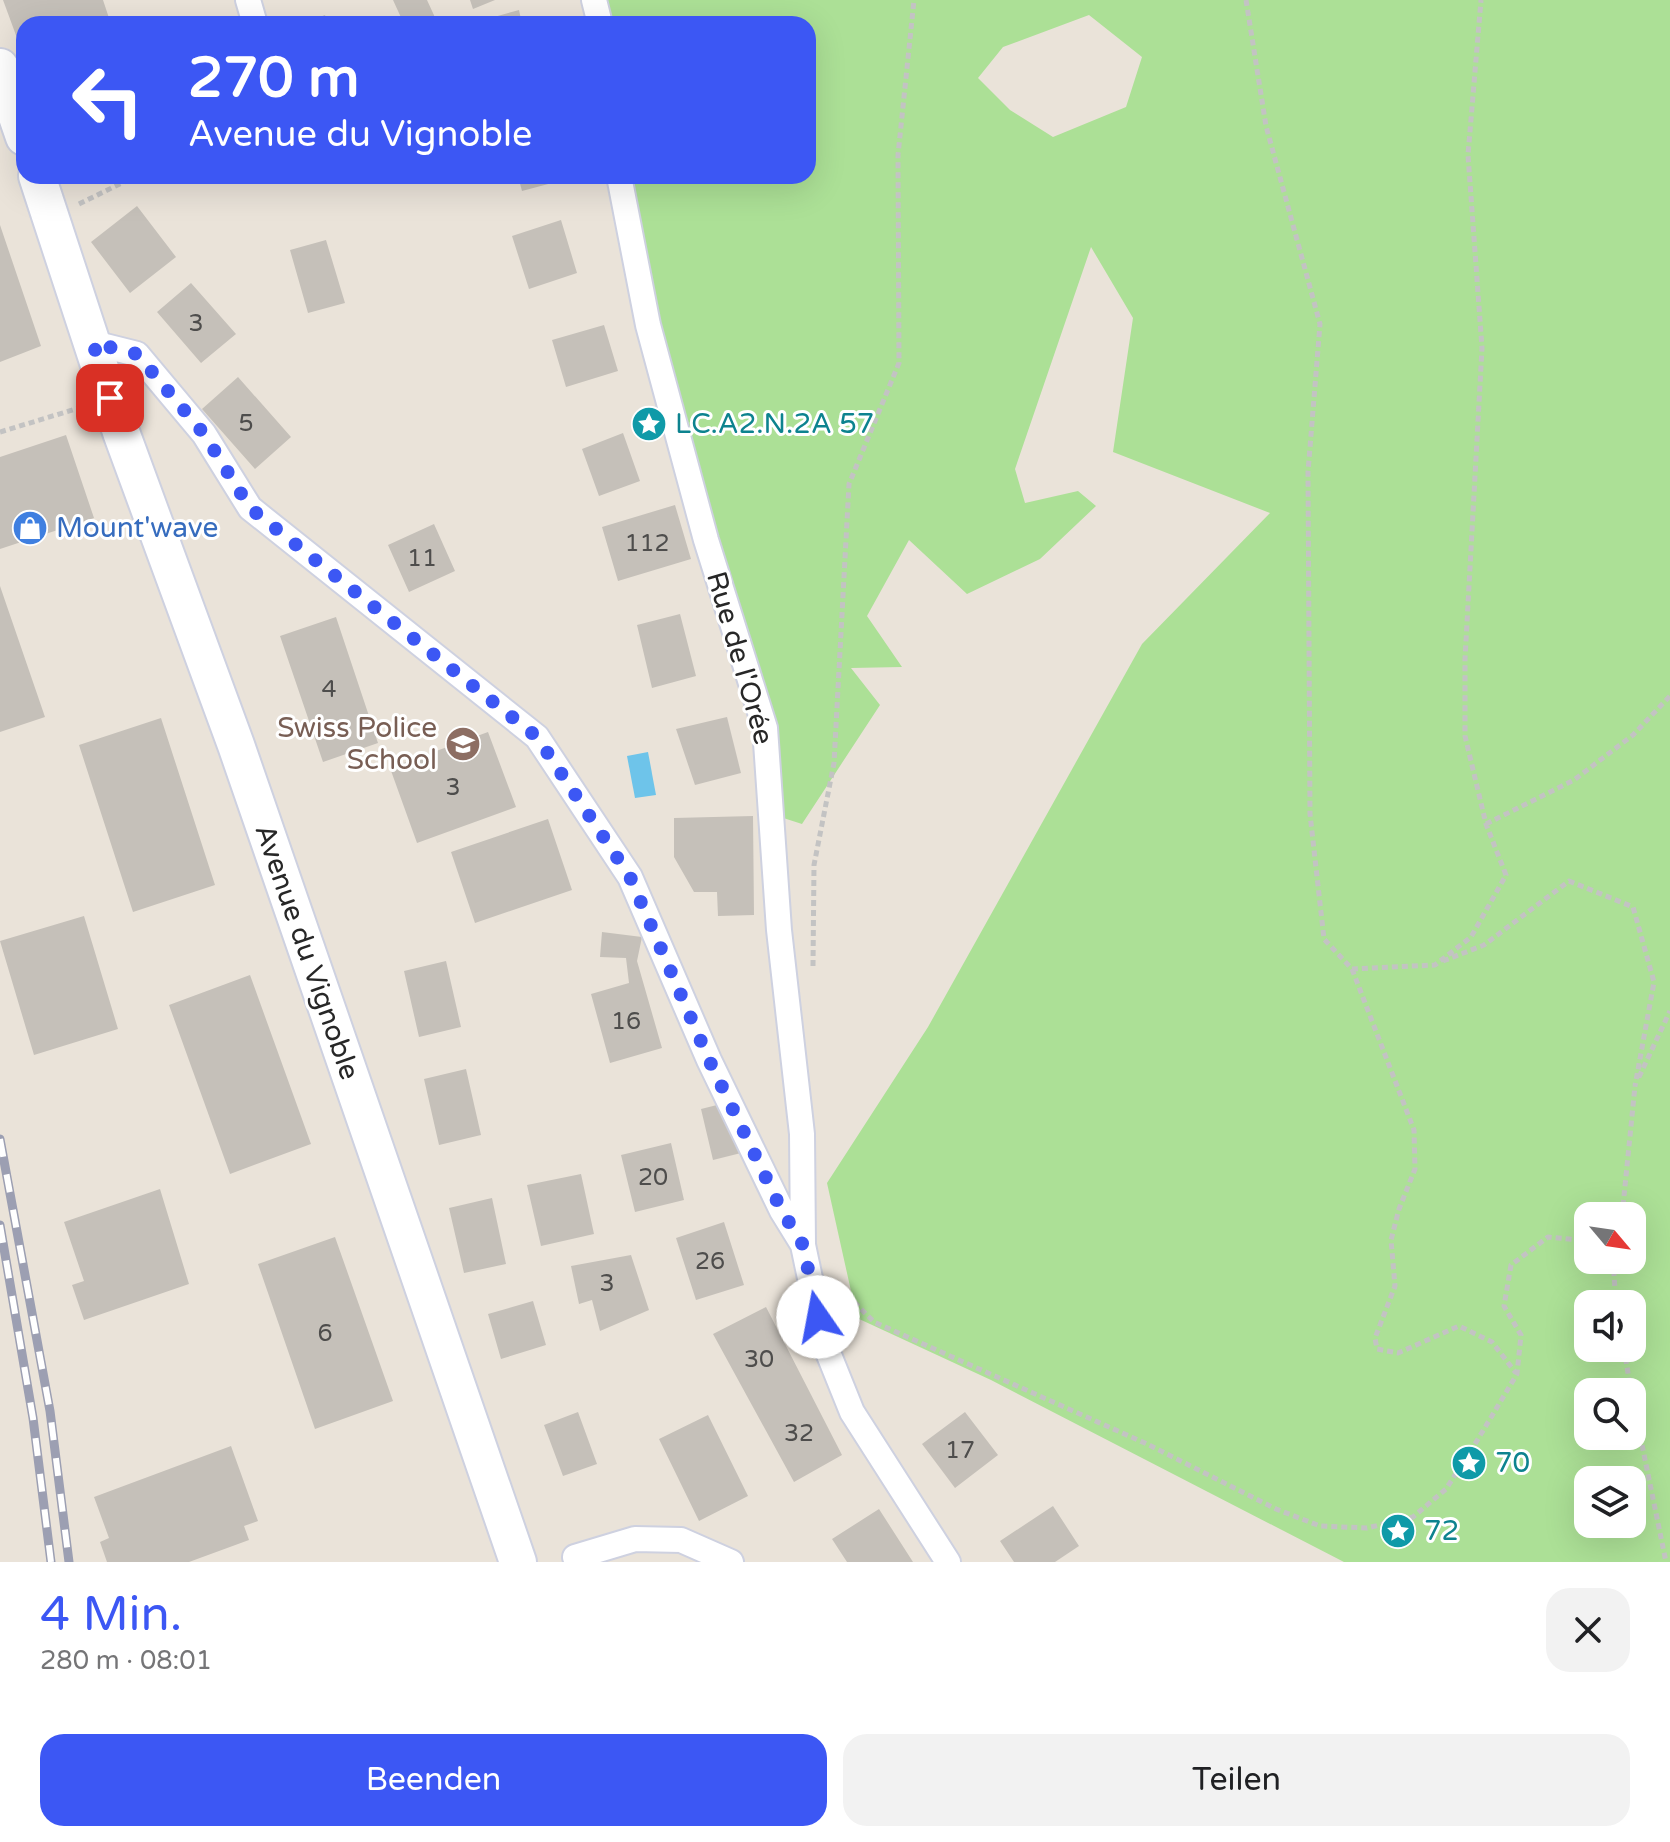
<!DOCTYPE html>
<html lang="de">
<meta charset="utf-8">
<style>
body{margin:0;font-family:"Varela Round",sans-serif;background:#f2f2f2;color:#202124;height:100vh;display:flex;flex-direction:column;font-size:30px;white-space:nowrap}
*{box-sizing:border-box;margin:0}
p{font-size:26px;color:#757577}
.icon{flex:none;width:44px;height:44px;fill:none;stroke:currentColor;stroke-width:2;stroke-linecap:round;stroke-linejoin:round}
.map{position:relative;height:1562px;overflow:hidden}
.panel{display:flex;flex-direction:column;background:#fff;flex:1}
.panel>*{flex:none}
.top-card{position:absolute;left:16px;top:16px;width:800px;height:168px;border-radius:24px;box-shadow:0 8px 32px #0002;background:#3c57f4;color:#fff;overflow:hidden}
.needle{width:52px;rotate:119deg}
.fabs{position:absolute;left:1574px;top:1202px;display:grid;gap:16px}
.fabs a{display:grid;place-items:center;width:72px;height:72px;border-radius:16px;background:#fff;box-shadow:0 8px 32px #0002;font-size:40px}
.pin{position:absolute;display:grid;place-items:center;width:68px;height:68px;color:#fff;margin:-34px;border-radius:16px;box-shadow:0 4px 12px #0006}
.me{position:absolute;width:88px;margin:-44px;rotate:348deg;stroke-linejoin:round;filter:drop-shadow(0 0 6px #0008)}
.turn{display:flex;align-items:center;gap:28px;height:168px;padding:0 40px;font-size:36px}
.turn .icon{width:104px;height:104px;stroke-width:2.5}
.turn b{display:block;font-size:56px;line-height:68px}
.round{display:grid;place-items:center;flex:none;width:84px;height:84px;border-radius:24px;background:#f2f2f2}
.head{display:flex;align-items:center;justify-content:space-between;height:136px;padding:0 40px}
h1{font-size:48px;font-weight:600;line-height:60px;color:#3c57f4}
.action{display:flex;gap:16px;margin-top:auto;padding:16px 40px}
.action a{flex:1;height:92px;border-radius:24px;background:#3c57f4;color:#fff;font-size:32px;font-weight:600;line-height:92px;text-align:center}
.action a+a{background:#f2f2f2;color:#202124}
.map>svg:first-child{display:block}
</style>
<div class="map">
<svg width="1670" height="1562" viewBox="0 0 1670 1562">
<rect width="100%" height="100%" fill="#eae3d9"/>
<path fill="#ace096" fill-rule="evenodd" d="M 594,0 L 1670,0 L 1670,1562 L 1344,1562 L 991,1380 L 857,1318 L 827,1183 L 928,1027 L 1142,644 L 1270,513 L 1113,452 L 1133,318 L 1091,247 L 1015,469 L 1025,503 L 1078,491 L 1096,506 L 1040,559 L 967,594 L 909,540 L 867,616 L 902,667 L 851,668 L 880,705 L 802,824 L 774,815 L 619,176 L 808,176 L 808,24 L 600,24 ZM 1089,15 L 1142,57 L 1126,107 L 1053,137 L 1010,110 L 978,78 L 1003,47 ZM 1588,1216 L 1632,1216 L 1632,1260 L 1588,1260 ZM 1588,1304 L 1632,1304 L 1632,1348 L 1588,1348 ZM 1588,1392 L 1632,1392 L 1632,1436 L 1588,1436 ZM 1588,1480 L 1632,1480 L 1632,1524 L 1588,1524 Z"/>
<path fill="#6ec4ea" d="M 648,752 L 656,795 L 635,798 L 627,756 Z"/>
<path fill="#c5c0b9" d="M 3,0 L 103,0 L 111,24 L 24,24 L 24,57 Z
M 393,0 L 427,0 L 438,24 L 404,24 Z
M 470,0 L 495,0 L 473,9 Z
M 519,10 L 522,24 L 473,24 L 473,23 Z
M 325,15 L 328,24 L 301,24 Z
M 518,176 L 566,176 L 567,179 L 522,191 Z
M 137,206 L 176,257 L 130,293 L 91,242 Z
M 561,220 L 577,273 L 529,289 L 512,236 Z
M 0,225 L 41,346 L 0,362 Z
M 326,240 L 345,303 L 308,313 L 290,250 Z
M 191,283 L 236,334 L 201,363 L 157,312 Z
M 604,325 L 618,371 L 566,387 L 552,340 Z
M 238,377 L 291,437 L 255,469 L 202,409 Z
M 623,433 L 640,481 L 599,496 L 582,449 Z
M 66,435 L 94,518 L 0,549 L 0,457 Z
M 675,505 L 691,559 L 618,581 L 602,527 Z
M 434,524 L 455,571 L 409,592 L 388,545 Z
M 0,586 L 45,717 L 0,732 Z
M 680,614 L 696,676 L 652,688 L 637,625 Z
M 336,617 L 378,743 L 323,762 L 280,636 Z
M 727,717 L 741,773 L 695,785 L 676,729 Z
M 161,718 L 215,885 L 133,912 L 79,745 Z
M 488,732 L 516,807 L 417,843 L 390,768 Z
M 753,816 L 754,915 L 718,916 L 717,892 L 694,892 L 674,857 L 674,818 Z
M 548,819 L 572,890 L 475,923 L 451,852 Z
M 84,916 L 118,1029 L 34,1055 L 0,941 Z
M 602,932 L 642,937 L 637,961 L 662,1048 L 610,1063 L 591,994 L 629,983 L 626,958 L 600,957 Z
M 446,961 L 461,1027 L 419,1037 L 404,971 Z
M 250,975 L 311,1144 L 230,1174 L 169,1005 Z
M 466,1069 L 481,1135 L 439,1145 L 424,1079 Z
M 729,1102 L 741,1153 L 713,1160 L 701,1109 Z
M 671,1143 L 684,1200 L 635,1212 L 621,1155 Z
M 581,1174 L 594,1234 L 541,1246 L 527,1185 Z
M 160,1189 L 189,1284 L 84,1320 L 72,1285 L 84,1281 L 64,1222 Z
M 492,1198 L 506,1264 L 464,1273 L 449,1208 Z
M 724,1222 L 744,1285 L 696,1300 L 676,1238 Z
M 335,1237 L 393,1401 L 315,1429 L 258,1264 Z
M 631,1255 L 649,1310 L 600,1331 L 592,1300 L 579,1304 L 571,1266 Z
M 533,1301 L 546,1345 L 501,1359 L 488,1314 Z
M 766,1307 L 842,1455 L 794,1482 L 713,1334 Z
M 578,1412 L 597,1464 L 563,1476 L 544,1425 Z
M 965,1412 L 998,1455 L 955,1488 L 922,1444 Z
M 708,1415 L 748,1496 L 699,1521 L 659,1439 Z
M 231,1446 L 258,1521 L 244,1526 L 249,1540 L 189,1562 L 107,1562 L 100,1542 L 109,1538 L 94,1497 Z
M 1053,1506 L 1079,1546 L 1055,1562 L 1014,1562 L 1000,1541 Z
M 879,1509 L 913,1562 L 847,1562 L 832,1539 Z"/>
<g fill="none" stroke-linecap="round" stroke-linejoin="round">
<defs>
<path id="street" d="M 248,0 L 255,24
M 594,0 L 600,24
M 619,176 L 648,325 L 706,540 L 765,728 L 779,930 L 802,1134 L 803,1245
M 93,343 L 137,354 L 204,434 L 250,508 L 537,737 L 630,877 L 709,1060 L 782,1211 L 803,1245 L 823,1340 L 852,1412 L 948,1562
M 575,1557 L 635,1539 L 681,1540 L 731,1562"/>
<path id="secondary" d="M 0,67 L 24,137
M 37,176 L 121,432 L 236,745 L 518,1562"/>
</defs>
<use href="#street" stroke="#ced1e0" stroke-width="28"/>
<use href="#secondary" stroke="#ced1e0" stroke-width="40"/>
<path stroke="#c3c3c3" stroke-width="5" stroke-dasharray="6 4" stroke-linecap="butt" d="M 1246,0 L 1266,126 L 1320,324 L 1308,472 L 1310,814 L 1324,939 L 1352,969 L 1435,965 L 1471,937 L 1506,875 L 1486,824 L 1465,736 L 1465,659 L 1482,348 L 1468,155 L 1481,0
M 79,204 L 136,176
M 0,432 L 79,408
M 1486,824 L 1574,780 L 1633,735 L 1670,696
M 1443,961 L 1484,945 L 1569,881 L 1633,907 L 1654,982 L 1635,1086
M 813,966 L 814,865 L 834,763 L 849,484 L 899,363 L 898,155 L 914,0
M 1352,969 L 1414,1130 L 1415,1169 L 1399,1209 L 1391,1240 L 1395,1286 L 1375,1338 L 1377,1349 L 1398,1353 L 1459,1326 L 1492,1342 L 1516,1373
M 1639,1077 L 1670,1011
M 1622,1216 L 1635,1086
M 1613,1260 L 1616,1304
M 840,1288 L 874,1322 L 1147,1444 L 1276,1509 L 1320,1526 L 1367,1528 L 1413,1517 L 1446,1489 L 1475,1444 L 1517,1374 L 1521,1335 L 1504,1306 L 1511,1265 L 1548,1237 L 1588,1241
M 1624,1348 L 1631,1392
M 1632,1396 L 1666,1562"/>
<use href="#street" stroke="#fff" stroke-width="24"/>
<use href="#secondary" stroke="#fff" stroke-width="36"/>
<defs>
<path id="rail" d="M 0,1139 L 50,1411 L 69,1562
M 0,1225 L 33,1418 L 51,1562"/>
</defs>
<use href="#rail" stroke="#9c9fb2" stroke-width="9"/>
<use href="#rail" stroke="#fff" stroke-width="6" stroke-dasharray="18" stroke-linecap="butt"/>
</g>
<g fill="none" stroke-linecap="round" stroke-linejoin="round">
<path stroke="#3c57f4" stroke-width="14" stroke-dasharray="0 25.2" d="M 110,398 L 93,343 L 137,354 L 204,434 L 250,508 L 537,737 L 630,877 L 709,1060 L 782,1211 L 803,1245 L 818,1317"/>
</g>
<defs>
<symbol id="sight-disc" viewBox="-11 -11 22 22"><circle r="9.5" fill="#0f9aa8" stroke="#fff"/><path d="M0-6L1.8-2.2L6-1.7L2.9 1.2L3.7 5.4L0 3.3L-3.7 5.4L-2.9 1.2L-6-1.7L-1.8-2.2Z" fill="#fff"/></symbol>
<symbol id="shop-disc" viewBox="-11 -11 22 22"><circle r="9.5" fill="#3f7fe0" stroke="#fff"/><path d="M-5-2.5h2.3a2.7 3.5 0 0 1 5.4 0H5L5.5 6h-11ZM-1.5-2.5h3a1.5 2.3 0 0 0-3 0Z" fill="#fff"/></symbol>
<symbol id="school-disc" viewBox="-11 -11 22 22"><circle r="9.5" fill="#8d6e63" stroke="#fff"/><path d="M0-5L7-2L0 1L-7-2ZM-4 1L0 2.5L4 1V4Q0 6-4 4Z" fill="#fff"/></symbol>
</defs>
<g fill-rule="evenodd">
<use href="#sight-disc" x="629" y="404" width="40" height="40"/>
<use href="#shop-disc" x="10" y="508" width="40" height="40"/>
<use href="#school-disc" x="443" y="724" width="40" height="40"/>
<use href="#sight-disc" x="1449" y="1443" width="40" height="40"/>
<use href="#sight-disc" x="1378" y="1511" width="40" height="40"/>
</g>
<g text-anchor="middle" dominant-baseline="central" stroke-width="6" stroke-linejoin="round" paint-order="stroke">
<g font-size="24" fill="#4e4d4c">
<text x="196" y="323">3</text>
<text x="246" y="423">5</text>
<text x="647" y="543">112</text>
<text x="422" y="558">11</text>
<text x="329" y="689">4</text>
<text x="453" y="787">3</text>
<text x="626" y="1021">16</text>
<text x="653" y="1177">20</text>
<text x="710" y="1261">26</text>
<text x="607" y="1283">3</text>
<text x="325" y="1333">6</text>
<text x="759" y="1359">30</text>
<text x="799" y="1433">32</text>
<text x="960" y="1450">17</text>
</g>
<g font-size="28" fill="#0d838f" stroke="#fff" text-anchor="start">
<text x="675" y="424">LC.A2.N.2A 57</text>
<text x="1495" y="1463">70</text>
<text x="1424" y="1531">72</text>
</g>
<g font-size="28" fill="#366cbe" stroke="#fff" text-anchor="start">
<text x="56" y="528">Mount'wave</text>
</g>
<g font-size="28" fill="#272727" stroke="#fff">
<text transform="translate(740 658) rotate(74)">Rue de l'Orée</text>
<text transform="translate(307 952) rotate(71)">Avenue du Vignoble</text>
</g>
<g font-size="28" fill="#785e54" stroke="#fff" text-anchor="end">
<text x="437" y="728">Swiss Police<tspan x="437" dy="32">School</tspan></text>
</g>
</g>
</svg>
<div class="fabs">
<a><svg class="needle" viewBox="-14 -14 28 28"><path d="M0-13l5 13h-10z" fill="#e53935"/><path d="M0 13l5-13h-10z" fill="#757577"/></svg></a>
<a><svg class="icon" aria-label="sound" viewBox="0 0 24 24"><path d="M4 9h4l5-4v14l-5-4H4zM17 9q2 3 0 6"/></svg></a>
<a><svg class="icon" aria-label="search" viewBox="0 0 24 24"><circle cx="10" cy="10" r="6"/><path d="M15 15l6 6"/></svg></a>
<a><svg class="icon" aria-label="layers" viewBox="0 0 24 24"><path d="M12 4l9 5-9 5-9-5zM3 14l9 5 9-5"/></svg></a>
</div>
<div class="pin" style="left:110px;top:398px;background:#d93025"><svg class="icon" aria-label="arrive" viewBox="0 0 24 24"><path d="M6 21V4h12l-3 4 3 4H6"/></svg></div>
<svg class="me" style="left:818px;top:1317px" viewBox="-20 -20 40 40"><circle r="19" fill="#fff"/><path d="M0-13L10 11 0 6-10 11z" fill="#3c57f4"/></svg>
<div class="top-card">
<div class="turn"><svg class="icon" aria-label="left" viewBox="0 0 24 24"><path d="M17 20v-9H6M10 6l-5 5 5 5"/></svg><div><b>270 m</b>Avenue du Vignoble</div></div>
</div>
</div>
<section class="panel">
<div class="head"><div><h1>4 Min.</h1><p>280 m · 08:01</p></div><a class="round"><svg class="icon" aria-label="close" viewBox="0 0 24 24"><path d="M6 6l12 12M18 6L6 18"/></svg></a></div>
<div class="action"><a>Beenden</a><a>Teilen</a></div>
</section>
